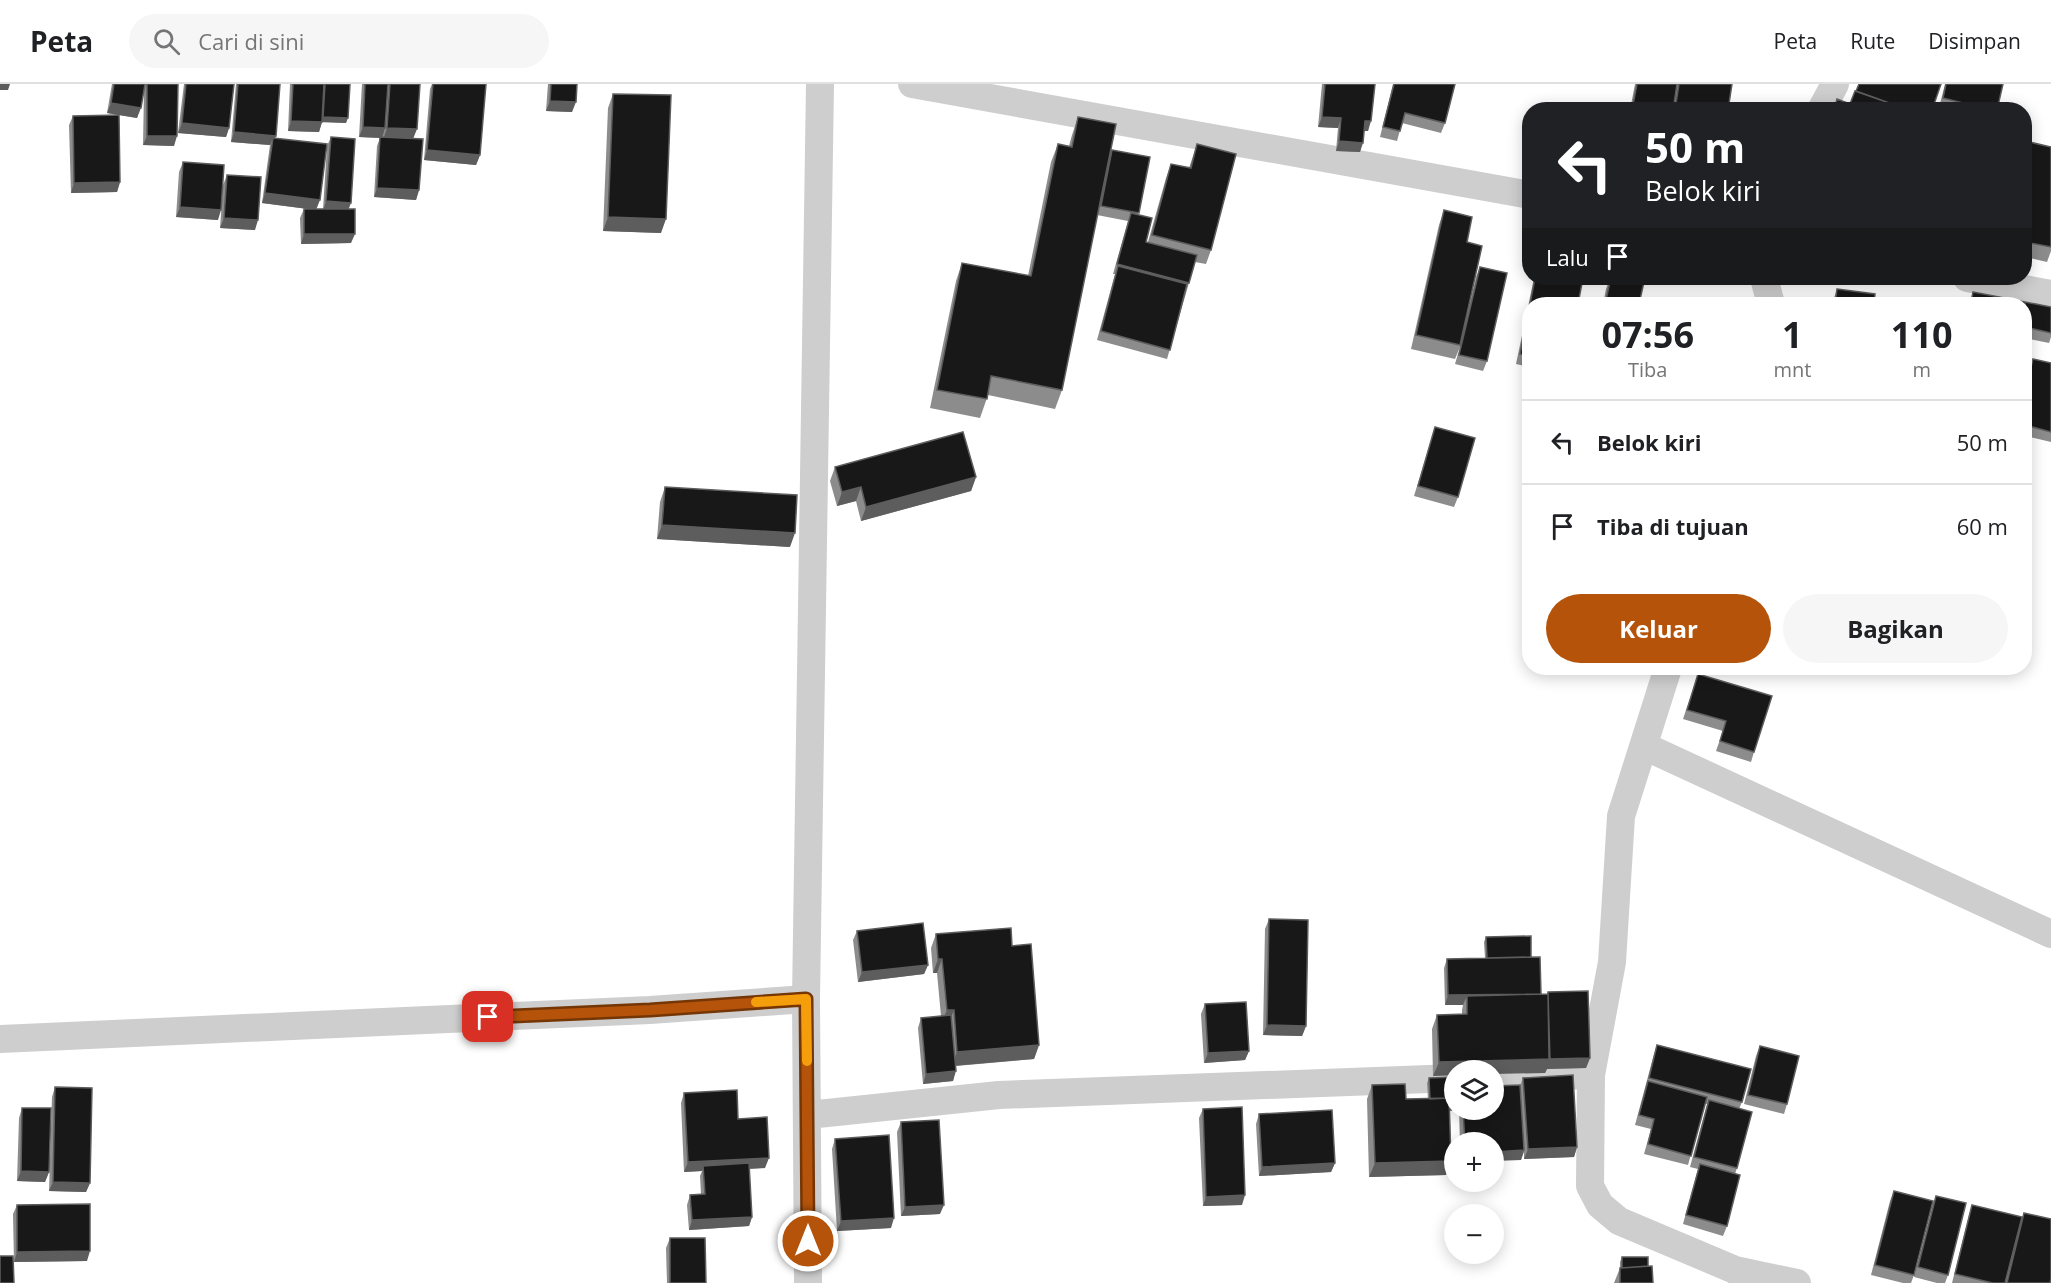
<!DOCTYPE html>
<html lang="id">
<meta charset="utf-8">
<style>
body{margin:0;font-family:"Open Sans",sans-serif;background:#f6f6f6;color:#202124;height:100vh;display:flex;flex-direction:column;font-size:22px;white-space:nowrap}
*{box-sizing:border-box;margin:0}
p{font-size:20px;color:#757577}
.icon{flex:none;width:33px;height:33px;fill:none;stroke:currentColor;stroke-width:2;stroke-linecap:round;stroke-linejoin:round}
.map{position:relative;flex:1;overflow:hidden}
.sheet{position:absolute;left:1522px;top:213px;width:510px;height:378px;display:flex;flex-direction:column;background:#fff;border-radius:24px;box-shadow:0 3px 15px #0003}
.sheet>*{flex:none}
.banner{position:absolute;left:1522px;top:18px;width:510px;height:183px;border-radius:24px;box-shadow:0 3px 15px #0003;background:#202124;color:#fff;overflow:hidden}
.buttons{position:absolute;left:1444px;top:976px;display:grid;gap:12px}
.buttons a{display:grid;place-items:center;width:60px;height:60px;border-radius:50%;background:#fff;box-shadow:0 3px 15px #0003;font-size:30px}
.pin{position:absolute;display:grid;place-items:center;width:51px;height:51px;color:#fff;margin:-26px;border-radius:12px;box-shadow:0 3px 9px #0006}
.me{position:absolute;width:66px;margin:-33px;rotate:0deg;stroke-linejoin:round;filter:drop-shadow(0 0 4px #0008)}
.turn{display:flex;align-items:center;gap:21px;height:126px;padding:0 24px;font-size:27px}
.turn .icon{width:78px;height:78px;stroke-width:2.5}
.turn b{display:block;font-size:42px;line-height:51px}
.then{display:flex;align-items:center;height:57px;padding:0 24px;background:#0003;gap:12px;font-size:22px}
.eta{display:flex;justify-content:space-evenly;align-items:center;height:102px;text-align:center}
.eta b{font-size:36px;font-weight:700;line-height:42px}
.cta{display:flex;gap:12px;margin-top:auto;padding:12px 24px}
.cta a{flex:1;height:69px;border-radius:36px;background:#b45309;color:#fff;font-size:24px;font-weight:700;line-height:69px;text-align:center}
.cta a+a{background:#f6f6f6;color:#202124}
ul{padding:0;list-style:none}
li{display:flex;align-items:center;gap:18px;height:84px;padding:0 24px;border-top:2px solid #e0e0e0}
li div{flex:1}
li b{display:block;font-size:22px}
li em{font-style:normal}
header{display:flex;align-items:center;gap:36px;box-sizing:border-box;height:84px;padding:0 30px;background:#fff;border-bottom:2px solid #e0e0e0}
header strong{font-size:28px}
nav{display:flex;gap:33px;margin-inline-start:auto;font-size:21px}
.search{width:420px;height:54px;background:#f6f6f6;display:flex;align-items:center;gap:15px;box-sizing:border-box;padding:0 21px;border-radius:33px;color:#757577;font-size:22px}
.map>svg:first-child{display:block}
</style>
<header>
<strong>Peta</strong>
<div class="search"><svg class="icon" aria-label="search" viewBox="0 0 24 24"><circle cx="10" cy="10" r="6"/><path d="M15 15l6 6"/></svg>Cari di sini</div>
<nav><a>Peta</a><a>Rute</a><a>Disimpan</a></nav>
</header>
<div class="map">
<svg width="2051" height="1199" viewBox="0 0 2051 1199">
<rect width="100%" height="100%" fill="#fff"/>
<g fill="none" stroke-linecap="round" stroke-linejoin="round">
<path stroke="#cecece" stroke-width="28" d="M 912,0 L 1530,111
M 1821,26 L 1835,0
M 1764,194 L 1771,220
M 1967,194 L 2051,210
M 1668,584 L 1621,732 L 1612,878 L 1591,991 L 1590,1102 L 1600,1121 L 1619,1137 L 1735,1186 L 1750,1199
M 1644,662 L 2051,850
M 0,955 L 650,926 L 806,915
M 1494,993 L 1591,991
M 808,1031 L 999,1011 L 1455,994
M 1735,1186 L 1797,1199
M 808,1199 L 806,915 L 820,0"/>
</g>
<path fill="#8c8c8c" d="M 112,0 L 178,0 L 174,62 L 143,61 L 144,6 L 137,34 L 119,31 L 120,98 L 117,108 L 71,109 L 69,41 L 73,32 L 118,31 L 107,29 Z
M 184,0 L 234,0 L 229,44 L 226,53 L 178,49 Z
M 236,0 L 280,0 L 275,54 L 316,125 L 323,125 L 327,62 L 331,53 L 349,125 L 351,159 L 301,160 L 300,134 L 304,125 L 308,125 L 262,119 L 270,61 L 231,58 Z
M 290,0 L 350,0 L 346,39 L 322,38 L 319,48 L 288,47 Z
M 362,0 L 420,0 L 413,55 L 419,106 L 416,116 L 374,113 L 377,62 L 380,54 L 359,53 Z
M 432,0 L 482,0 L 480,71 L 476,81 L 424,76 L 430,5 Z
M 548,0 L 577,0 L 572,28 L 546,27 Z
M 1322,0 L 1375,0 L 1368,47 L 1364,47 L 1360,68 L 1336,67 L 1338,44 L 1318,43 Z
M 1393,0 L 1455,0 L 1445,39 L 1441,49 L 1402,39 L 1397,57 L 1380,53 Z
M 1635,0 L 1677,0 L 1673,26 L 1630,26 Z
M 1677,0 L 1732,0 L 1728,26 L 1673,26 Z
M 1945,0 L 2003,0 L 1997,26 L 1947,26 L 1939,24 Z
M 613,10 L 661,149 L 603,147 L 608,24 Z
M 1078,33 L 1062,306 L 1055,325 L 988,311 L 980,334 L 930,324 L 956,197 L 962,179 L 1028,192 L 1051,78 L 1058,60 L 1069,62 L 1072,51 Z
M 2025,57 L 2051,63 L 2051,167 L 2047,178 L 2025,173 Z
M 1197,60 L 1211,166 L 1206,180 L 1195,178 L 1167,275 L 1097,256 L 1115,190 L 1113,190 L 1128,137 L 1097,131 L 1108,76 L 1112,66 L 1150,73 L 1138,131 L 1146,158 L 1148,158 L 1166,94 L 1171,80 L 1189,84 Z
M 183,78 L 218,136 L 176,133 L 179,88 Z
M 227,91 L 255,146 L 220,144 L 223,101 Z
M 1444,126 L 1467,158 L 1463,247 L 1476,193 L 1480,183 L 1487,277 L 1483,287 L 1455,280 L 1460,263 L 1455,275 L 1411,265 L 1439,141 Z
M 1534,194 L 1583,194 L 1530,220 L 1530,283 L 1516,280 Z
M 1610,194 L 1639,220 L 1603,220 L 1606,205 Z
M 1837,205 L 1874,220 L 1832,220 Z
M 1973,208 L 2051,223 L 2051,253 L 2049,259 L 2025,254 L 2025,220 L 1969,220 Z
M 2033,275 L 2051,279 L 2051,358 L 2025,352 L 2025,286 L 2029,287 Z
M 1435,343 L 1458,413 L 1454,423 L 1414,412 Z
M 835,383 L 976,393 L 971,407 L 861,437 L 856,417 L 837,422 L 830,397 Z
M 665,403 L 790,463 L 657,455 L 660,418 Z
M 1698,590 L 1754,668 L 1751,678 L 1716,667 L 1723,647 L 1683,635 Z
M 1269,835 L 1306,942 L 1302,952 L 1263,951 L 1265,845 Z
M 857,847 L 928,881 L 924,890 L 858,898 L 853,856 Z
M 936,850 L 1012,862 L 1039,961 L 1034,975 L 956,982 L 953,997 L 923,1000 L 918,944 L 921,934 L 941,932 L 937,889 L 933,889 L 931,864 Z
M 1486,853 L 1531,873 L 1540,910 L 1547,910 L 1548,908 L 1590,974 L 1586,984 L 1547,985 L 1545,989 L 1455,987 L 1455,991 L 1433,992 L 1432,945 L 1437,931 L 1462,930 L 1462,926 L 1463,921 L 1445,921 L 1444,884 L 1447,875 L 1485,874 L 1484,858 Z
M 1205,920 L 1249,967 L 1245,976 L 1204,979 L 1201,930 Z
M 1657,961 L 1742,1018 L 1739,1025 L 1737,1084 L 1735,1090 L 1727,1142 L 1723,1152 L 1683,1140 L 1698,1085 L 1690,1083 L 1707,1020 L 1705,1020 L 1688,1081 L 1644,1070 L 1651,1045 L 1635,1041 L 1654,970 Z
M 1760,962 L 1787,1020 L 1784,1030 L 1744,1020 L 1756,972 Z
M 1429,994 L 1457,1026 L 1450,1027 L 1451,1077 L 1446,1091 L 1369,1093 L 1367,1015 L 1372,1001 L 1406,1015 L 1428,1015 L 1427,999 Z
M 1523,994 L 1577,1063 L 1574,1073 L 1524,1075 L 1524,1068 L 1521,1076 L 1494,1059 L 1460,1059 L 1459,1026 L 1494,1026 L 1520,1002 Z
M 55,1003 L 90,1099 L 86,1108 L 49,1107 L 52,1013 Z
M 684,1009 L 738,1035 L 765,1084 L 749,1085 L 752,1133 L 749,1142 L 689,1146 L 687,1121 L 690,1111 L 701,1110 L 700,1092 L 702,1087 L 684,1088 L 681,1019 Z
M 22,1024 L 49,1088 L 45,1098 L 17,1097 L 19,1034 Z
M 1203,1025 L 1242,1121 L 1203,1122 L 1199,1034 Z
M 1259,1030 L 1335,1079 L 1331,1088 L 1259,1092 L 1256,1040 Z
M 901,1038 L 940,1130 L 901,1132 L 897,1048 Z
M 835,1055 L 891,1144 L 837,1147 L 832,1065 Z
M 1894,1107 L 1914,1191 L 1911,1199 L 1903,1199 L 1871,1191 L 1890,1117 Z
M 1936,1112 L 1948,1191 L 1945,1199 L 1937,1199 L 1914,1193 L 1933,1122 Z
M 17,1121 L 87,1177 L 14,1178 L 13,1130 Z
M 1972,1121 L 2005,1199 L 1952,1199 L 1969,1131 Z
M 2024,1129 L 2051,1135 L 2051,1199 L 2005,1199 L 2021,1138 Z
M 670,1154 L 706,1199 L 667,1199 L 666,1164 Z
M 1622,1173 L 1648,1182 L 1653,1199 L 1614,1199 L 1620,1184 L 1620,1178 Z"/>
<path fill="#5d5d5d" d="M 0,0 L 10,0 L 8,6 L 0,6 Z
M 550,17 L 576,18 L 572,28 L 546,27 Z
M 111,19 L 141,24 L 137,34 L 107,29 Z
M 323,33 L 348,34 L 346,39 L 321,38 Z
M 1322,33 L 1341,34 L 1338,44 L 1318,43 Z
M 291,37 L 322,38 L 319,48 L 288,47 Z
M 1365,37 L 1371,37 L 1368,47 L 1362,47 Z
M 182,39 L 229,44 L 226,53 L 178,49 Z
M 363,43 L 385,44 L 382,54 L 359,53 Z
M 387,44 L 417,45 L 413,55 L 384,53 Z
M 234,48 L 276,52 L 272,62 L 273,54 L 270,61 L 231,58 Z
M 147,52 L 177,52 L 174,62 L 143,61 Z
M 1339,57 L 1363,59 L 1360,68 L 1336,67 Z
M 427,66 L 480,71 L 476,81 L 424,76 Z
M 120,98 L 117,108 L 71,109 L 74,99 Z
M 377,104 L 419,106 L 416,116 L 374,113 Z
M 265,109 L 320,116 L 316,126 L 262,119 Z
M 326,117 L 351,119 L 347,129 L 323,127 Z
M 180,123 L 221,126 L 218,136 L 176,133 Z
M 608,133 L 666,135 L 661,149 L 603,147 Z
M 224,134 L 258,136 L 255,146 L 220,144 Z
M 304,150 L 355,150 L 351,159 L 301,160 Z
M 976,393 L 971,407 L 861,437 L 866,423 Z
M 861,403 L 856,417 L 837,422 L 842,408 Z
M 662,441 L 795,449 L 790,463 L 657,455 Z
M 938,875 L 942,875 L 937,889 L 933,889 Z
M 928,881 L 924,890 L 858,898 L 862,888 Z
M 1541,910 L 1467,912 L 1463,921 L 1445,921 L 1448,911 Z
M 947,926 L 954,926 L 948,940 L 941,940 Z
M 1267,941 L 1306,942 L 1302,952 L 1263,951 Z
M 1039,961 L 1034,975 L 952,982 L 957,968 Z
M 1249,967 L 1245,976 L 1204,979 L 1208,969 Z
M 1590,974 L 1586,984 L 1547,985 L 1545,989 L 1494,990 L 1494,987 L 1455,987 L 1455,991 L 1433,992 L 1439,978 Z
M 956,987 L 953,997 L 923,1000 L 926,990 Z
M 1455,1022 L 1455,1026 L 1457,1026 L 1428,1028 L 1430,1023 Z
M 1577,1063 L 1574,1073 L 1524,1075 L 1528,1065 Z
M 1524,1066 L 1521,1076 L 1494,1077 L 1494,1068 Z
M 769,1074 L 765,1084 L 704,1087 L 703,1082 L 702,1087 L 684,1088 L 688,1078 Z
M 1451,1077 L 1446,1091 L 1369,1093 L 1375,1079 Z
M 1335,1079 L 1331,1088 L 1259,1092 L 1262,1083 Z
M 21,1087 L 49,1088 L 45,1098 L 17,1097 Z
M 53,1098 L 90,1099 L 86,1108 L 49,1107 Z
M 1245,1111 L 1242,1121 L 1203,1122 L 1206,1113 Z
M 944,1121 L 940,1130 L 901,1132 L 905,1123 Z
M 752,1133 L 749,1142 L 689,1146 L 692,1136 Z
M 894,1134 L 891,1144 L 837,1147 L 841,1137 Z
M 90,1167 L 87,1177 L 14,1178 L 17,1168 Z"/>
<path fill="#181818" stroke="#5d5d5d" stroke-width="1.5" d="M 114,0 L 145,0 L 141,24 L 111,19 Z
M 147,0 L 178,0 L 177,52 L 147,52 Z
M 186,0 L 234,0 L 229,44 L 182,39 Z
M 238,0 L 280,0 L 276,52 L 234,48 Z
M 293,0 L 324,0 L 322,38 L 291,37 Z
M 325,0 L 350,0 L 348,34 L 323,33 Z
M 365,0 L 388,0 L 385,44 L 363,43 Z
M 390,0 L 420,0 L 417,45 L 387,44 Z
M 433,0 L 486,0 L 480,71 L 427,66 Z
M 551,0 L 577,0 L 576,18 L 550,17 Z
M 1325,0 L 1375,0 L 1371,37 L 1365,37 L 1363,59 L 1339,57 L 1341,34 L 1322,33 Z
M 1394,0 L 1455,0 L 1445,39 L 1405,29 L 1400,47 L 1383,43 Z
M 1637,0 L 1677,0 L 1673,26 L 1632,26 Z
M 1679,0 L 1732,0 L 1728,26 L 1675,26 Z
M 1859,0 L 1941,0 L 1932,26 L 1909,26 L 1856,7 Z
M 1946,0 L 2003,0 L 1997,26 L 1991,26 L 1943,14 Z
M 1855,7 L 1909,26 L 1834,26 L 1837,15 L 1850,20 Z
M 613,10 L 671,11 L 666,135 L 608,133 Z
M 119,31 L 120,98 L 74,99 L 73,32 Z
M 1078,33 L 1116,40 L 1062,306 L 991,292 L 987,315 L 937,306 L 962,179 L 1031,192 L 1058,60 L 1072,63 Z
M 331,53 L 355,55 L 351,119 L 326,117 Z
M 380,53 L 423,55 L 419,106 L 377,104 Z
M 273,54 L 327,60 L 320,116 L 265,109 Z
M 2025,57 L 2051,63 L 2051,163 L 2025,158 L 2028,143 L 2025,142 Z
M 1197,60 L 1236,70 L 1211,166 L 1152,151 L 1171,80 L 1191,84 Z
M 1112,66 L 1150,73 L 1139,129 L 1101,122 Z
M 183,78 L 224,81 L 221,126 L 180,123 Z
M 227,91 L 261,93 L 258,136 L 224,134 Z
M 304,125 L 355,125 L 355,150 L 304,150 Z
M 1444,126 L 1472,133 L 1467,158 L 1482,162 L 1460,261 L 1416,251 Z
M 1131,129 L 1152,134 L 1146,158 L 1197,171 L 1189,199 L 1117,180 Z
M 1118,182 L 1187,200 L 1170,266 L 1101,247 Z
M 1480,183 L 1507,189 L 1487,277 L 1459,271 Z
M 1535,194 L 1583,194 L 1578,220 L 1530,220 Z
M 1611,194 L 1625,194 L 1644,198 L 1639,220 L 1605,220 Z
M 1837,205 L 1875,210 L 1874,220 L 1835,220 Z
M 1973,208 L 2051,223 L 2051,249 L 2025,243 L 2025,220 L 1971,220 Z
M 1530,220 L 1530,272 L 1520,270 Z
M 2033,275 L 2051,279 L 2051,348 L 2025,341 L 2025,286 L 2030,287 Z
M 1435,343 L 1475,354 L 1458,413 L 1418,402 Z
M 963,348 L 976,393 L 866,423 L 861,403 L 842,408 L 835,383 Z
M 665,403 L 797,411 L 795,449 L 662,441 Z
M 1698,590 L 1772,612 L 1754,668 L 1720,657 L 1726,637 L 1687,626 Z
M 1269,835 L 1308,836 L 1306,942 L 1267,941 Z
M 923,839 L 928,881 L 862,888 L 857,847 Z
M 1011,844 L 1012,862 L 1031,860 L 1039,961 L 957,968 L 954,926 L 947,926 L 942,875 L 938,875 L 936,850 Z
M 1531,852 L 1531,873 L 1487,874 L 1486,853 Z
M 1540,873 L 1541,910 L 1448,911 L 1447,875 Z
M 1588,907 L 1590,974 L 1549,975 L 1548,908 Z
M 1548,910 L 1550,975 L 1439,978 L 1437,931 L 1467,930 L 1467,912 Z
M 1246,918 L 1249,967 L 1208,969 L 1205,920 Z
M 951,931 L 956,987 L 926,990 L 921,934 Z
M 1657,961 L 1751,985 L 1742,1018 L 1649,994 Z
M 1760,962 L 1799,972 L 1787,1020 L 1748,1011 Z
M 1573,991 L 1577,1063 L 1528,1065 L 1523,994 Z
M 1455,993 L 1455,1022 L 1449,1022 L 1449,1014 L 1430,1015 L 1429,994 Z
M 1648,997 L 1707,1013 L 1691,1072 L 1648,1060 L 1654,1035 L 1639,1031 Z
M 1405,1000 L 1406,1015 L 1449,1014 L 1451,1077 L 1375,1079 L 1372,1001 Z
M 1520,1001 L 1524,1066 L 1494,1068 L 1494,1059 L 1465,1059 L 1463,1026 L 1494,1026 L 1494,1002 Z
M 55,1003 L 92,1004 L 90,1099 L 53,1098 Z
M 737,1006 L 738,1035 L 767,1033 L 769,1074 L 688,1078 L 684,1009 Z
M 1709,1016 L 1752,1028 L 1737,1084 L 1694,1073 Z
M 1242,1023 L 1245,1111 L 1206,1113 L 1203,1025 Z
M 22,1024 L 51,1024 L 49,1088 L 21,1087 Z
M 1332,1026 L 1335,1079 L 1262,1083 L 1259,1030 Z
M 939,1036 L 944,1121 L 905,1123 L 901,1038 Z
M 889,1051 L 894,1134 L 841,1137 L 835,1055 Z
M 749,1079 L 752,1133 L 692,1136 L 690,1111 L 705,1110 L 703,1082 Z
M 1700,1080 L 1740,1091 L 1727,1142 L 1686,1131 Z
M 1894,1107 L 1933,1117 L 1914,1191 L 1875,1181 Z
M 1936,1112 L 1966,1119 L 1948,1191 L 1918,1183 Z
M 90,1120 L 90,1167 L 17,1168 L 17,1121 Z
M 1972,1121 L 2022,1133 L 2005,1199 L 1993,1199 L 1955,1190 Z
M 2024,1129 L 2051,1135 L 2051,1195 L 2050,1199 L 2007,1199 Z
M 670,1154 L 705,1154 L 706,1199 L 670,1199 Z
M 0,1172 L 13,1172 L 14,1199 L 0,1199 Z
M 1622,1173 L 1648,1173 L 1648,1182 L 1622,1184 Z
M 1652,1182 L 1653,1199 L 1620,1199 L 1620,1184 Z"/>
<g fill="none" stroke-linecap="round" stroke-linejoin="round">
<defs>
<path id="route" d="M 488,933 L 650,926 L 806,915 L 808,1157"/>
</defs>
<use href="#route" stroke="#753606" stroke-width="15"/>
<use href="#route" stroke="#b45309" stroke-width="10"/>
<path stroke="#f59e0b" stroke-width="10" d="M 756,918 L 806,915 L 807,977"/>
</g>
</svg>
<div class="buttons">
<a><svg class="icon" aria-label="layers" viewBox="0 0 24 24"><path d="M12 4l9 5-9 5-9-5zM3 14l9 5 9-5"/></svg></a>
<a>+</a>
<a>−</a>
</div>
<div class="pin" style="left:488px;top:933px;background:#d93025"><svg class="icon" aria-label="arrive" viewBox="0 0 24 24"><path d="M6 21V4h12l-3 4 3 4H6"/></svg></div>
<svg class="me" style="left:808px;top:1157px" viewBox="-20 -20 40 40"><circle r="17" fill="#b45309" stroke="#fff" stroke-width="3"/><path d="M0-11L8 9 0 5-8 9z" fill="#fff"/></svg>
<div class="banner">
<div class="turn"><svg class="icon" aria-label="left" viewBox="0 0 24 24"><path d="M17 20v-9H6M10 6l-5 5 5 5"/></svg><div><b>50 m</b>Belok kiri</div></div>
<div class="then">Lalu<svg class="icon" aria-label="arrive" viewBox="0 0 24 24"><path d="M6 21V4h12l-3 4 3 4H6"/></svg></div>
</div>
<section class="sheet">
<div class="eta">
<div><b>07:56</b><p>Tiba</p></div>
<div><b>1</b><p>mnt</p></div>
<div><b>110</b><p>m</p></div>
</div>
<ul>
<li><svg class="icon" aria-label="left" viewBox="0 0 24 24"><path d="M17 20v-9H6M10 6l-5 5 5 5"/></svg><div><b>Belok kiri</b></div><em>50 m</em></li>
<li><svg class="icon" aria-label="arrive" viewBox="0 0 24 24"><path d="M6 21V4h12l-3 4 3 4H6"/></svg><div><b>Tiba di tujuan</b></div><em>60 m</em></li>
</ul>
<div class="cta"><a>Keluar</a><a>Bagikan</a></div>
</section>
</div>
